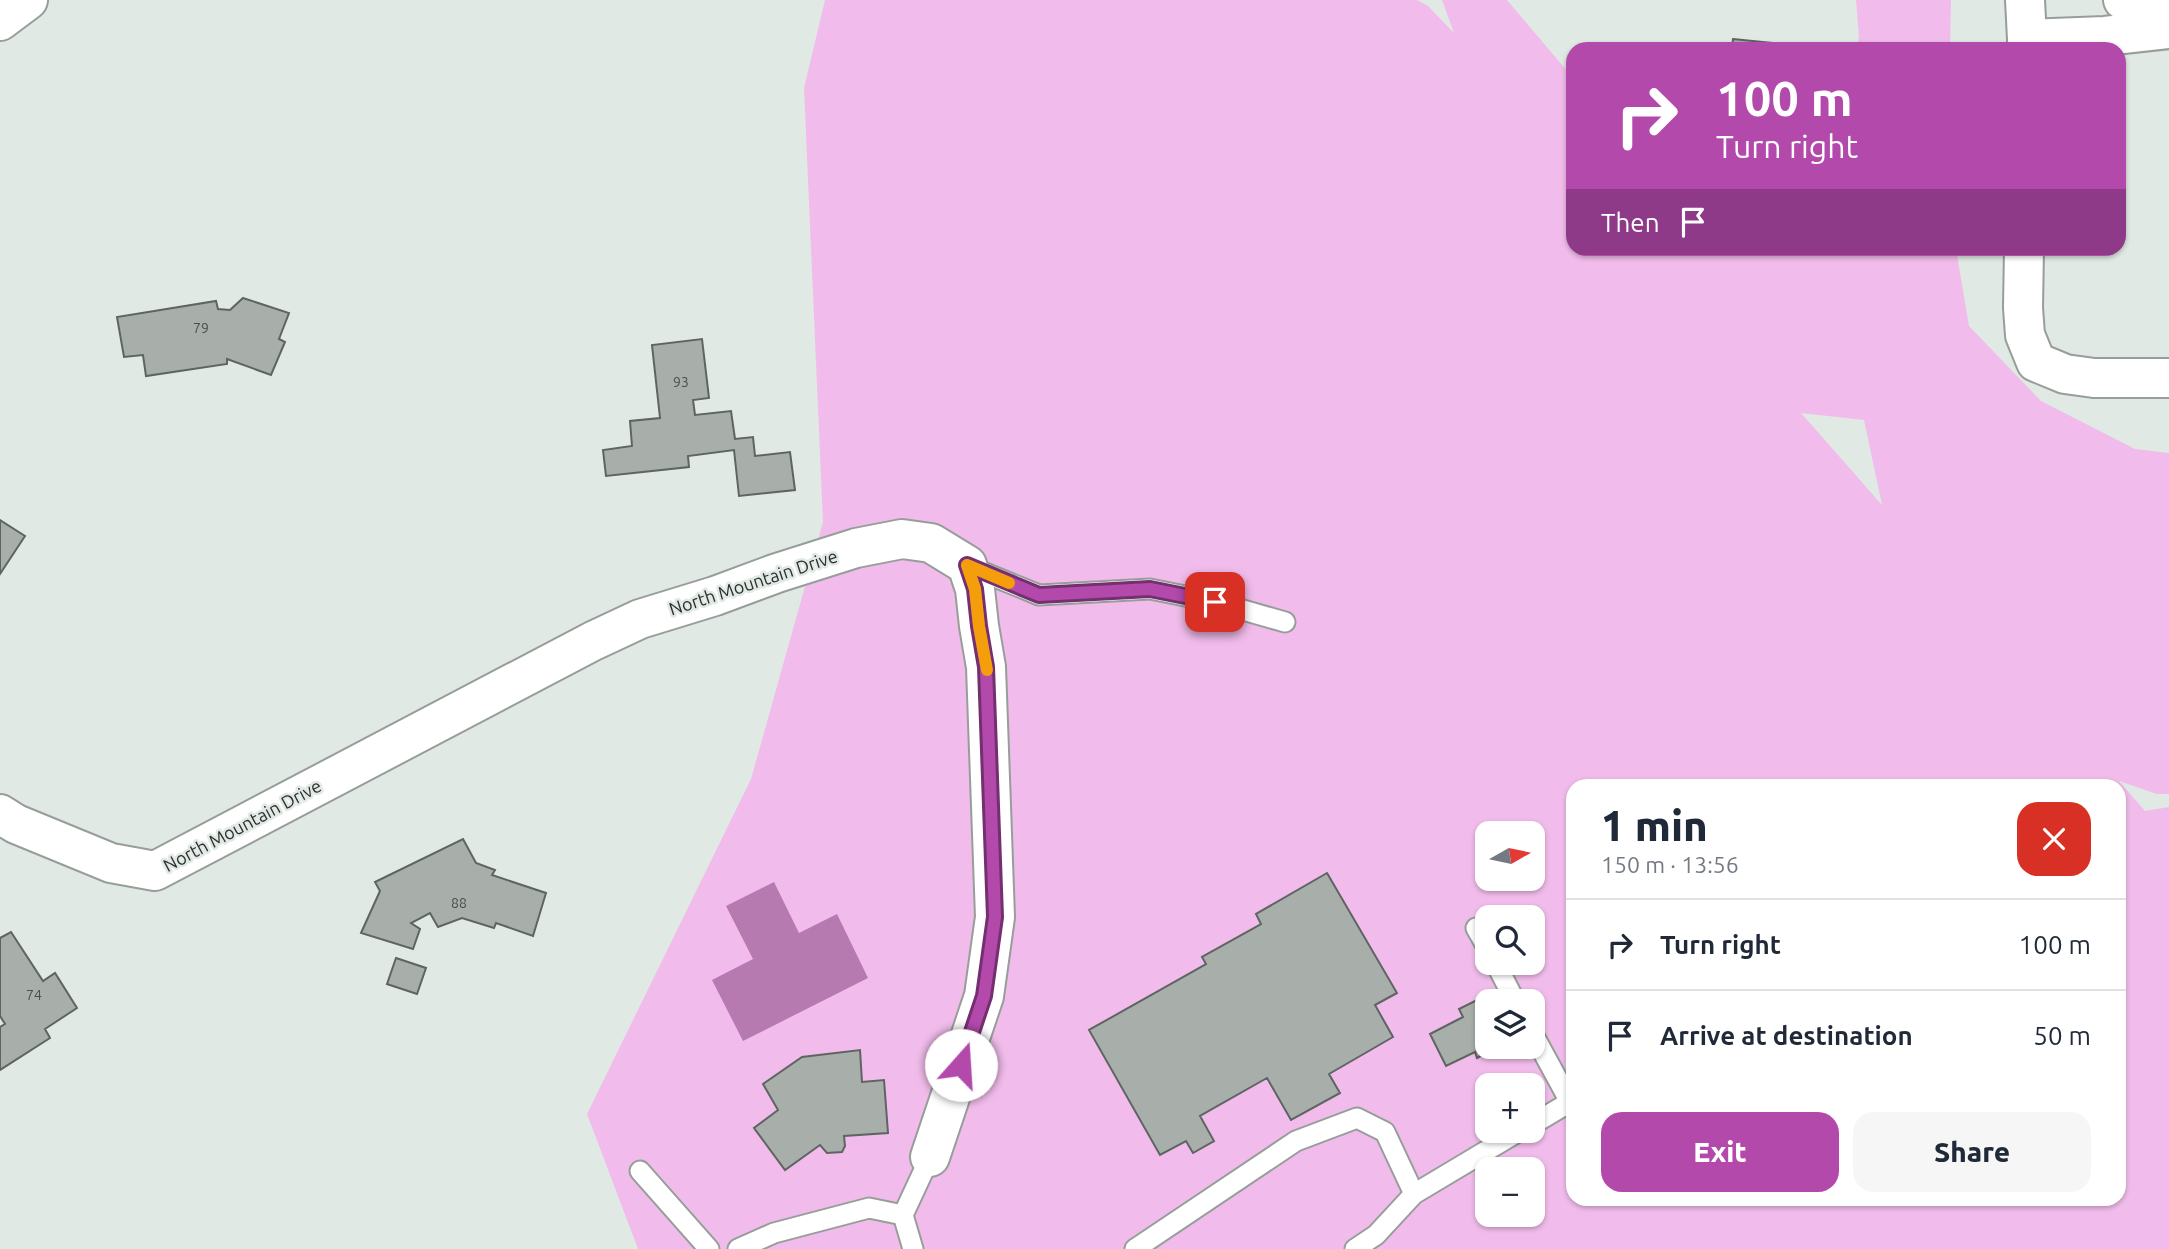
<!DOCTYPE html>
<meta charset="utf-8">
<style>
body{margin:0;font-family:Ubuntu,sans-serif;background:#f6f6f7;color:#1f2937;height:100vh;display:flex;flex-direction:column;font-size:26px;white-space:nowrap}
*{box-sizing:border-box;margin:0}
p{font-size:23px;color:#747a83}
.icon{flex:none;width:38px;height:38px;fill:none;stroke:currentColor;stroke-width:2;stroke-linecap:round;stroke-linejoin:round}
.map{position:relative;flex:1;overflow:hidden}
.details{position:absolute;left:1566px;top:779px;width:560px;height:427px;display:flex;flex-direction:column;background:#fff;border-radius:21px;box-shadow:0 2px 5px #0004}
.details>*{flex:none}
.top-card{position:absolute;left:1566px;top:42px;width:560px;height:214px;border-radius:21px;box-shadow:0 2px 5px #0004;background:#b249ab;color:#fff;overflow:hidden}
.needle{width:46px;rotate:81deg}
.tools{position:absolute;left:1475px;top:821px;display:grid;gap:14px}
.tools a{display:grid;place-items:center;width:70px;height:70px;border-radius:14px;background:#fff;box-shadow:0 2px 5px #0004;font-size:35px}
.pin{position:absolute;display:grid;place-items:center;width:60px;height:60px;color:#fff;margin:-30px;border-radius:14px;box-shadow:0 4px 10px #0006}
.me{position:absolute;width:77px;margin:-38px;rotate:19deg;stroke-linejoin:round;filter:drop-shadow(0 0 5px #0008)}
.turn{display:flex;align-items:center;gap:24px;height:147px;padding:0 35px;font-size:32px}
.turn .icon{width:91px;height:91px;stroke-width:2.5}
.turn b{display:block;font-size:49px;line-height:60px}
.then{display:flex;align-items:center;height:66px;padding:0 35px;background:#0003;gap:14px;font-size:26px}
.round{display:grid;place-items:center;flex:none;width:74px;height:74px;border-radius:21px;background:#f6f6f7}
.overview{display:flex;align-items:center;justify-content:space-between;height:119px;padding:0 35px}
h1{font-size:42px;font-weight:800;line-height:52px}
.action{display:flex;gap:14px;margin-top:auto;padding:14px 35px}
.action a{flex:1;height:80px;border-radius:21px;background:#b249ab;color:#fff;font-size:28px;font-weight:800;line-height:80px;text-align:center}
.action a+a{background:#f6f6f7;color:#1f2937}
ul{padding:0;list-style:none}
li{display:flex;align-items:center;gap:21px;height:91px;padding:0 35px;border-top:2px solid #e0e1e3}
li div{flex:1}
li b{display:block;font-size:26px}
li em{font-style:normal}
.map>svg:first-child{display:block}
</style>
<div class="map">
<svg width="2169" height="1249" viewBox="0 0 2169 1249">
<rect width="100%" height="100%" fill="#e1e9e5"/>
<path fill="#f1bceb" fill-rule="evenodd" d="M 825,0 L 1417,0 L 1428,6 L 1454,33 L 1442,0 L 1507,0 L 1573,78 L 1573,248 L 1956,249 L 1969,326 L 2041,401 L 2135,449 L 2169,453 L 2169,794 L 2157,794 L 2119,781 L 2145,811 L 2169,807 L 2169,1249 L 638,1249 L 587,1114 L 751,779 L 823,522 L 804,88 ZM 1801,413 L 1864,420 L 1882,505 ZM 1573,786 L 2119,786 L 2119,1199 L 1573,1199 ZM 1488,833 L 1533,833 L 1533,878 L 1488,878 ZM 1488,917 L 1533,917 L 1533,962 L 1488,962 ZM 1488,1001 L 1533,1001 L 1533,1046 L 1488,1046 ZM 1488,1085 L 1533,1085 L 1533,1130 L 1488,1130 ZM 1488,1169 L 1533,1169 L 1533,1214 L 1488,1214 Z
M 1856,0 L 1951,0 L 1950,49 L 1857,49 L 1859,37 Z"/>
<path fill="#b679b0" d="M 774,882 L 799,933 L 837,914 L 868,978 L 743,1041 L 712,980 L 753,959 L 726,906 Z"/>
<path fill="#a8afab" stroke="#5e6461" stroke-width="2" d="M 1733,39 L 1793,45 L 1793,49 L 1732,49 Z
M 243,298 L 289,313 L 279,339 L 285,342 L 271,375 L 227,359 L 227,364 L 146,376 L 143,355 L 124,357 L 117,317 L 216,301 L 218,309 L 230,310 Z
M 702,339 L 709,398 L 693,400 L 695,415 L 731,411 L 735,439 L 753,437 L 755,456 L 790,452 L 795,490 L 739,496 L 734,450 L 688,456 L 689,467 L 606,476 L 603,450 L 632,446 L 630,421 L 660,418 L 652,345 Z
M 0,520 L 25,536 L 0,574 Z
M 463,839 L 476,863 L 495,870 L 492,875 L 546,893 L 533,936 L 496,923 L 494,928 L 462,918 L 438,927 L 430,913 L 411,923 L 420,929 L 413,949 L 361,933 L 380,891 L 375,882 Z
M 1327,873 L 1397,993 L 1375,1005 L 1393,1037 L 1329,1074 L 1340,1093 L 1291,1120 L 1267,1078 L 1200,1116 L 1214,1141 L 1193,1153 L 1186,1141 L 1160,1155 L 1089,1030 L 1206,964 L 1202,957 L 1261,924 L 1256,914 Z
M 11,932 L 43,981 L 55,973 L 77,1008 L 45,1029 L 50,1038 L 0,1070 L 0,1027 L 5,1024 L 0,1016 L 0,938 Z
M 396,958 L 426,968 L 417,994 L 387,984 Z
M 1493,992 L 1498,1001 L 1488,1001 L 1488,1046 L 1500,1046 L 1477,1058 L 1475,1052 L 1446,1066 L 1430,1034 L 1463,1017 L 1459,1009 Z
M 860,1050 L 862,1082 L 884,1080 L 888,1133 L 844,1136 L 845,1146 L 842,1152 L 827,1153 L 820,1145 L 785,1170 L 754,1128 L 778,1110 L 763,1084 L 802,1057 Z"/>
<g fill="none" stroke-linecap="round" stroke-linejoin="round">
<defs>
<path id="service" d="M 968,566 L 1039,595 L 1150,589 L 1215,602 L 1285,622
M 1476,928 L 1488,949
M 1495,962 L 1515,1001
M 1533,1034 L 1570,1102 L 1533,1124
M 640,1171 L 709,1249
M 1414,1194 L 1521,1130
M 738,1249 L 774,1233 L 869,1208 L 903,1215
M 913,1249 L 903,1215 L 930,1157
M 1135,1249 L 1296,1141 L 1357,1118 L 1385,1132 L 1414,1194 L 1376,1235 L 1355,1249"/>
<path id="minor" d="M 2025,0 L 2027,39
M 2123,0 L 2139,4 L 2169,4
M 0,21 L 28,0
M 2027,49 L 2027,39 L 2105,36 L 2169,29
M 2024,248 L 2023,308 L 2025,335 L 2036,362 L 2065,374 L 2094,378 L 2169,378
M 0,814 L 16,824 L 111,863 L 155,871 L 593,641 L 640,619 L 715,596 L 777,573 L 856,548 L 902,539 L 931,543 L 967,565 L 975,589 L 979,626 L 986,667 L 995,917 L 984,996 L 930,1157"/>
</defs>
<use href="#service" stroke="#979e9a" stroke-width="23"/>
<use href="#minor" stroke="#979e9a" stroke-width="42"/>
<use href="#service" stroke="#fff" stroke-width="19"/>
<use href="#minor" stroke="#fff" stroke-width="38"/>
</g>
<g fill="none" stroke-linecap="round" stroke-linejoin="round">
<defs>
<path id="route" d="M 961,1065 L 984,996 L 995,917 L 986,667 L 979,626 L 975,589 L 967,565 L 1039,595 L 1150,589 L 1215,602"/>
</defs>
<use href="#route" stroke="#742f6f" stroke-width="18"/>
<use href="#route" stroke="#b249ab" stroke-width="12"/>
<path stroke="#f59e0b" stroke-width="12" d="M 987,670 L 979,626 L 975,589 L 967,565 L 1009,583"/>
</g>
<g text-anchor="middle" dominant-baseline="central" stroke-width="5" stroke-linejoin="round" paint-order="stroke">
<g font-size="14" fill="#4b4f4c">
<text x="201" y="328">79</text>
<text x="681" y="382">93</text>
<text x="459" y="903">88</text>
<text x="34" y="995">74</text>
</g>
<g font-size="18" fill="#2c2f2d" stroke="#e1e9e5">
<text transform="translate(753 582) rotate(-18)">North Mountain Drive</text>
<text transform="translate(242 825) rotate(-28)">North Mountain Drive</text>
</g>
</g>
</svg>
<div class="tools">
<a><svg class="needle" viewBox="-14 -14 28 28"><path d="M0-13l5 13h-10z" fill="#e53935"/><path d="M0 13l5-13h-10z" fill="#747a83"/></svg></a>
<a><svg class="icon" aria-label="search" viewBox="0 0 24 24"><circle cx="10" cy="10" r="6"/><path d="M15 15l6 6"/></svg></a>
<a><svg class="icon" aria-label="layers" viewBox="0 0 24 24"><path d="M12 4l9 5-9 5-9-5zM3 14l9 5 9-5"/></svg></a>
<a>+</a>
<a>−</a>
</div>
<div class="pin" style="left:1215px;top:602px;background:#d93025"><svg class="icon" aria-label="arrive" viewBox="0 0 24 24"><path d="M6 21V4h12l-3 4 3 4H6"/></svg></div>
<svg class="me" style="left:961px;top:1065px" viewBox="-20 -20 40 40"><circle r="19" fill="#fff"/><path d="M0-13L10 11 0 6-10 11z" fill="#b249ab"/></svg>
<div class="top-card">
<div class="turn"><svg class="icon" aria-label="right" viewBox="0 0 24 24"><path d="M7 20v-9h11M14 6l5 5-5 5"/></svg><div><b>100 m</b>Turn right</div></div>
<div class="then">Then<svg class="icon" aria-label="arrive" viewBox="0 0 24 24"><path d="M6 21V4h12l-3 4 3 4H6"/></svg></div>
</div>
<section class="details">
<div class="overview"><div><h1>1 min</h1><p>150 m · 13:56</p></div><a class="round" style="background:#d93025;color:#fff"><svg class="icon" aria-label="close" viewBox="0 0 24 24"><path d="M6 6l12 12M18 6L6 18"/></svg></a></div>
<ul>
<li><svg class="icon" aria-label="right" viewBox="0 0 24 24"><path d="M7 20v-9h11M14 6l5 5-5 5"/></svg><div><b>Turn right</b></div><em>100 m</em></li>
<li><svg class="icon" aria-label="arrive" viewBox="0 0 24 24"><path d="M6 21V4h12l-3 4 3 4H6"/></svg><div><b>Arrive at destination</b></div><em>50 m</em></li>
</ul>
<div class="action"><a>Exit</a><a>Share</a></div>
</section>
</div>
